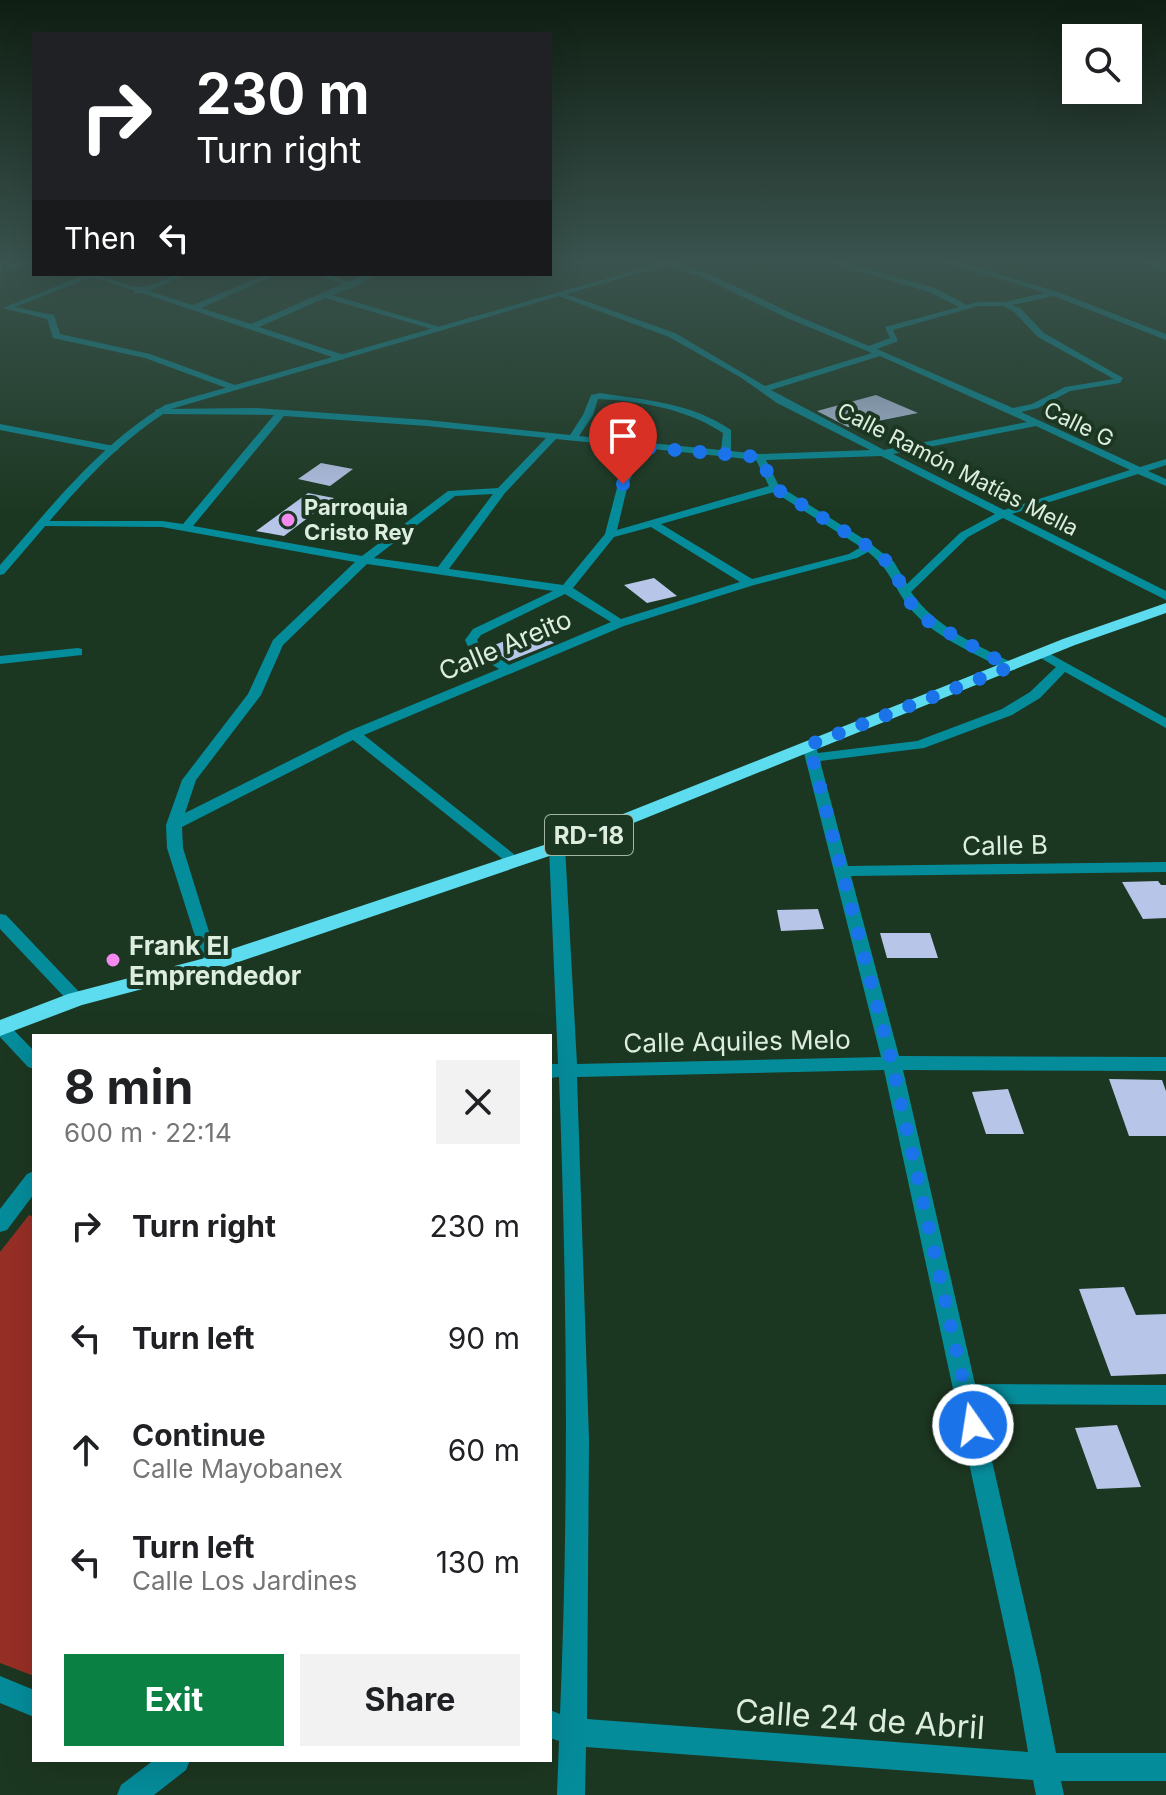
<!DOCTYPE html>
<meta charset="utf-8">
<style>
body{margin:0;font-family:Inter,sans-serif;background:#f2f2f2;color:#202124;height:100vh;display:flex;flex-direction:column;font-size:30px;white-space:nowrap}
*{box-sizing:border-box;margin:0}
p{font-size:26px;color:#757577}
.icon{flex:none;width:44px;height:44px;fill:none;stroke:currentColor;stroke-width:2;stroke-linecap:round;stroke-linejoin:round}
.map{position:relative;flex:1;overflow:hidden}
.panel{position:absolute;left:32px;top:1034px;width:520px;height:728px;display:flex;flex-direction:column;background:#fff;border-radius:0px;box-shadow:0 8px 32px #0002}
.panel>*{flex:none}
.hud{position:absolute;left:32px;top:32px;width:520px;height:244px;border-radius:0px;box-shadow:0 8px 32px #0002;background:#202124;color:#fff;overflow:hidden}
.tools{position:absolute;left:1062px;top:24px;display:grid;gap:16px}
.tools a{display:grid;place-items:center;width:80px;height:80px;border-radius:0px;background:#fff;box-shadow:0 8px 32px #0002;font-size:40px}
.pin{position:absolute;display:grid;place-items:center;width:68px;height:68px;color:#fff;margin:-82px -34px;border-radius:50% 50% 50% 0;rotate:-45deg;box-shadow:0 0 8px #0007}
.pin .icon{rotate:45deg}
.me{position:absolute;width:88px;margin:-44px;rotate:347deg;stroke-linejoin:round;filter:drop-shadow(0 0 6px #0008)}
.turn{display:flex;align-items:center;gap:28px;height:168px;padding:0 32px;font-size:36px}
.turn .icon{width:104px;height:104px;stroke-width:2.5}
.turn b{display:block;font-size:56px;line-height:68px}
.then{display:flex;align-items:center;height:76px;padding:0 32px;background:#0003;gap:16px;font-size:30px}
.round{display:grid;place-items:center;flex:none;width:84px;height:84px;border-radius:0px;background:#f2f2f2}
.summary{display:flex;align-items:center;justify-content:space-between;height:136px;padding:0 32px}
h1{font-size:48px;font-weight:700;line-height:60px}
.primary-button{display:flex;gap:16px;margin-top:auto;padding:16px 32px}
.primary-button a{flex:1;height:92px;border-radius:0px;background:#0b8043;color:#fff;font-size:32px;font-weight:700;line-height:92px;text-align:center}
.primary-button a+a{background:#f2f2f2;color:#202124}
ul{padding:0;list-style:none}
li{display:flex;align-items:center;gap:24px;height:112px;padding:0 32px}
li div{flex:1}
li b{display:block;font-size:30px}
li em{font-style:normal}
.map>svg:first-child{display:block}
</style>
<div class="map">
<svg width="1166" height="1795" viewBox="0 0 1166 1795">
<rect width="100%" height="100%" fill="#1c3721"/>
<path fill="#972f26" d="M 29,1215 L 34,1217 L 34,1676 L 0,1663 L 0,1252 Z"/>
<path fill="#b7c5e9" d="M 876,395 L 918,413 L 848,427 L 817,411 Z
M 321,463 L 353,469 L 330,486 L 298,479 Z
M 308,493 L 334,498 L 284,536 L 256,531 Z
M 654,578 L 677,596 L 647,603 L 624,585 Z
M 534,630 L 554,643 L 509,661 L 489,647 Z
M 1158,881 L 1161,885 L 1166,885 L 1166,918 L 1143,919 L 1122,882 Z
M 818,909 L 824,929 L 781,931 L 777,910 Z
M 880,933 L 930,933 L 938,958 L 887,958 Z
M 1109,1079 L 1162,1080 L 1166,1091 L 1166,1136 L 1129,1136 Z
M 1008,1089 L 1024,1134 L 986,1134 L 972,1092 Z
M 1124,1287 L 1136,1315 L 1166,1314 L 1166,1374 L 1111,1376 L 1079,1289 Z
M 1117,1425 L 1141,1487 L 1097,1489 L 1075,1428 Z"/>
<g fill="none" stroke-linecap="round" stroke-linejoin="round">
<path fill="#058c9b" fill-rule="evenodd" d="M 28,260 L 34,260 L 34,263 L 0,272 L 0,268 Z
M 821,260 L 834,260 L 935,288 L 967,305 L 978,302 L 1004,302 L 1045,293 L 939,260 L 952,260 L 1058,292 L 1166,334 L 1166,340 L 1054,296 L 1012,305 L 1020,308 L 1044,333 L 1123,378 L 1120,383 L 1070,391 L 1038,408 L 1021,412 L 1140,467 L 1166,459 L 1166,465 L 1148,471 L 1166,479 L 1166,486 L 1138,474 L 1012,514 L 1166,591 L 1166,600 L 1003,518 L 968,537 L 911,592 C 936,628 977,645 1015,664 L 1015,670 L 1005,670 C 973,652 933,637 909,607 C 892,585 892,571 868,552 L 857,558 L 754,585 L 624,626 L 364,735 L 520,859 L 523,862 L 520,865 L 510,865 L 353,740 L 182,827 L 183,848 L 219,964 L 217,968 L 205,968 L 167,848 L 166,825 L 182,780 L 248,694 L 273,640 L 355,562 L 162,527 L 43,526 L 39,525 L 39,521 L 162,521 L 183,524 L 274,415 L 155,414 L 155,410 L 158,409 L 257,408 L 427,420 L 570,435 L 583,415 L 591,395 L 600,393 C 646,400 692,403 731,430 L 731,451 L 760,454 L 870,450 L 777,403 L 740,377 L 669,337 L 556,295 L 563,293 L 675,333 L 765,386 L 872,353 L 787,318 L 706,279 L 666,265 L 666,261 L 712,275 L 793,314 L 869,346 L 890,338 L 885,327 L 959,307 L 929,292 ZM 978,306 L 1003,306 L 1014,312 L 1038,337 L 1114,379 L 1065,387 L 1032,404 L 1013,408 L 877,349 L 898,341 L 893,330 ZM 880,356 L 1027,422 L 884,450 L 771,390 ZM 598,399 C 640,401 687,409 723,433 L 721,450 L 579,436 L 593,415 ZM 284,416 L 427,426 L 546,438 L 498,488 L 448,491 L 362,556 L 193,526 ZM 1036,426 L 1130,470 L 1004,510 L 893,454 ZM 556,439 L 635,447 L 618,484 L 605,534 L 563,585 L 449,569 L 505,493 ZM 644,448 L 756,460 L 769,486 L 617,530 L 628,484 ZM 881,456 L 995,514 L 960,533 L 907,584 L 894,562 L 867,541 L 779,486 L 766,460 ZM 774,492 L 861,547 L 849,554 L 752,579 L 661,524 ZM 493,494 L 438,567 L 374,558 L 455,496 ZM 651,527 L 740,582 L 621,619 L 573,588 L 614,537 ZM 367,564 L 553,591 L 473,629 L 465,640 L 470,651 L 499,669 L 349,731 L 185,813 L 196,780 L 261,695 L 283,645 ZM 565,594 L 611,622 L 509,665 L 480,646 L 477,640 L 481,635 Z
M 1142,260 L 1153,260 L 1166,266 L 1166,271 Z
M 86,274 C 104,274 129,289 143,287 C 159,285 170,274 187,274 L 149,291 L 193,305 L 267,274 L 277,274 L 201,308 L 251,324 L 343,284 L 316,274 L 327,274 L 349,282 L 367,274 L 377,274 L 355,287 L 332,295 L 446,329 L 439,331 L 325,298 L 259,327 L 344,355 L 344,359 L 341,360 L 142,293 L 135,294 L 135,291 L 92,277 L 15,307 L 54,315 L 60,334 L 150,354 L 235,385 L 237,387 L 232,390 L 145,358 L 53,338 L 47,319 L 3,308 Z
M 0,424 L 114,446 L 119,449 L 114,452 L 0,430 Z
M 78,648 L 82,649 L 82,655 L 0,664 L 0,656 Z
M 1043,650 L 1166,718 L 1166,728 L 1065,672 L 1040,698 L 1012,715 L 924,748 L 820,761 L 848,866 L 1166,862 L 1166,872 L 851,876 L 899,1056 L 1166,1057 L 1166,1071 L 903,1070 L 975,1384 L 1166,1385 L 1166,1405 L 979,1404 L 1040,1671 L 1056,1753 L 1166,1753 L 1166,1781 L 1061,1781 L 1064,1795 L 1036,1795 L 1033,1780 L 586,1747 L 585,1795 L 557,1795 L 559,1741 L 550,1738 L 550,1710 L 560,1714 C 569,1502 567,1289 559,1077 L 550,1078 L 550,1064 L 558,1064 L 549,847 L 557,842 L 565,847 L 577,1064 L 881,1057 L 802,745 L 804,742 L 814,742 L 818,753 L 917,741 L 1002,709 L 1030,692 L 1056,667 L 1039,657 L 1039,651 ZM 884,1070 L 1014,1671 L 1028,1752 L 587,1719 L 589,1440 L 577,1077 Z
M 0,914 L 6,915 L 82,995 L 85,999 L 82,1003 L 70,1003 L 0,929 Z
M 0,1021 L 7,1023 L 34,1051 L 34,1069 L 28,1067 L 0,1037 Z
M 34,1171 L 34,1194 L 7,1230 L 0,1232 L 0,1209 L 27,1174 Z
M 0,1676 L 34,1690 L 34,1717 L 0,1703 Z
M 154,1760 L 190,1760 L 186,1770 L 154,1795 L 117,1795 L 121,1785 Z"/>
<path fill="#058c9b" fill-rule="evenodd" d="M 671,260 L 684,260 L 171,409 C 103,451 56,515 4,574 L 0,575 L 0,565 C 51,507 98,446 165,405 Z"/>
<path fill="#5edcef" fill-rule="evenodd" d="M 1166,603 L 1166,613 L 1075,645 L 564,851 L 218,969 L 82,1005 L 0,1036 L 0,1020 L 68,994 L 205,958 L 550,843 L 1063,639 Z"/>
</g>
<linearGradient id="sky" x2="0" y2="1"><stop stop-color="#0f1e12"/><stop offset="0.51" stop-color="#3a534e"/><stop offset="1" stop-color="#3a534e" stop-opacity="0"/></linearGradient>
<rect width="1166" height="512" fill="url(#sky)"/>
<g fill="none" stroke-linecap="round" stroke-linejoin="round">
<path stroke="#1a73e8" stroke-width="14" stroke-dasharray="0 25.2" d="M 623,484 L 640,447 L 760,457 L 775,488 L 863,543 L 890,564 L 912,605 L 928,621 L 1010,667 L 809,745 L 892,1063 L 973,1425"/>
</g>
<g fill="#f489f0" stroke="#1c3721" stroke-width="3">
<circle cx="288" cy="520" r="8"/>
<circle cx="113" cy="960" r="8"/>
</g>
<g text-anchor="middle" dominant-baseline="central" stroke-width="8" stroke-linejoin="round" paint-order="stroke">
<g font-size="22" fill="#ddeddf" stroke="#1c3721">
<text transform="translate(1079 424) rotate(26)">Calle G</text>
<text transform="translate(958 469) rotate(27)">Calle Ramón Matías Mella</text>
</g>
<g font-size="22" font-weight="bold" fill="#ddeddf" stroke="#1c3721" text-anchor="start">
<text x="304" y="507">Parroquia<tspan x="304" dy="25">Cristo Rey</tspan></text>
</g>
<rect fill="#1c3721" stroke="#a3b6a6" stroke-width="2" x="545" y="815" width="88" height="40" rx="6"/>
<g font-size="24" font-weight="bold" fill="#ddeddf">
<text x="589" y="835">RD-18</text>
</g>
<g font-size="26" fill="#ddeddf" stroke="#1c3721">
<text transform="translate(505 645) rotate(-23)">Calle Areito</text>
<text transform="translate(1005 845) rotate(-1)">Calle B</text>
<text transform="translate(737 1041) rotate(-1)">Calle Aquiles Melo</text>
</g>
<g font-size="26" font-weight="bold" fill="#ddeddf" stroke="#1c3721" text-anchor="start">
<text x="129" y="945">Frank El<tspan x="129" dy="30">Emprendedor</tspan></text>
</g>
<g font-size="32" fill="#ddeddf" stroke="#1c3721">
<text transform="translate(860 1719) rotate(4)">Calle 24 de Abril</text>
</g>
</g>
</svg>
<div class="tools">
<a><svg class="icon" aria-label="search" viewBox="0 0 24 24"><circle cx="10" cy="10" r="6"/><path d="M15 15l6 6"/></svg></a>
</div>
<div class="pin" style="left:623px;top:484px;background:#d93025"><svg class="icon" aria-label="arrive" viewBox="0 0 24 24"><path d="M6 21V4h12l-3 4 3 4H6"/></svg></div>
<svg class="me" style="left:973px;top:1425px" viewBox="-20 -20 40 40"><circle r="17" fill="#1a73e8" stroke="#fff" stroke-width="3"/><path d="M0-11L8 9 0 5-8 9z" fill="#fff"/></svg>
<div class="hud">
<div class="turn"><svg class="icon" aria-label="right" viewBox="0 0 24 24"><path d="M7 20v-9h11M14 6l5 5-5 5"/></svg><div><b>230 m</b>Turn right</div></div>
<div class="then">Then<svg class="icon" aria-label="left" viewBox="0 0 24 24"><path d="M17 20v-9H6M10 6l-5 5 5 5"/></svg></div>
</div>
<section class="panel">
<div class="summary"><div><h1>8 min</h1><p>600 m · 22:14</p></div><a class="round"><svg class="icon" aria-label="close" viewBox="0 0 24 24"><path d="M6 6l12 12M18 6L6 18"/></svg></a></div>
<ul>
<li><svg class="icon" aria-label="right" viewBox="0 0 24 24"><path d="M7 20v-9h11M14 6l5 5-5 5"/></svg><div><b>Turn right</b></div><em>230 m</em></li>
<li><svg class="icon" aria-label="left" viewBox="0 0 24 24"><path d="M17 20v-9H6M10 6l-5 5 5 5"/></svg><div><b>Turn left</b></div><em>90 m</em></li>
<li><svg class="icon" aria-label="ahead" viewBox="0 0 24 24"><path d="M12 20V5M6 11l6-6 6 6"/></svg><div><b>Continue</b><p>Calle Mayobanex</p></div><em>60 m</em></li>
<li><svg class="icon" aria-label="left" viewBox="0 0 24 24"><path d="M17 20v-9H6M10 6l-5 5 5 5"/></svg><div><b>Turn left</b><p>Calle Los Jardines</p></div><em>130 m</em></li>
</ul>
<div class="primary-button"><a>Exit</a><a>Share</a></div>
</section>
</div>
